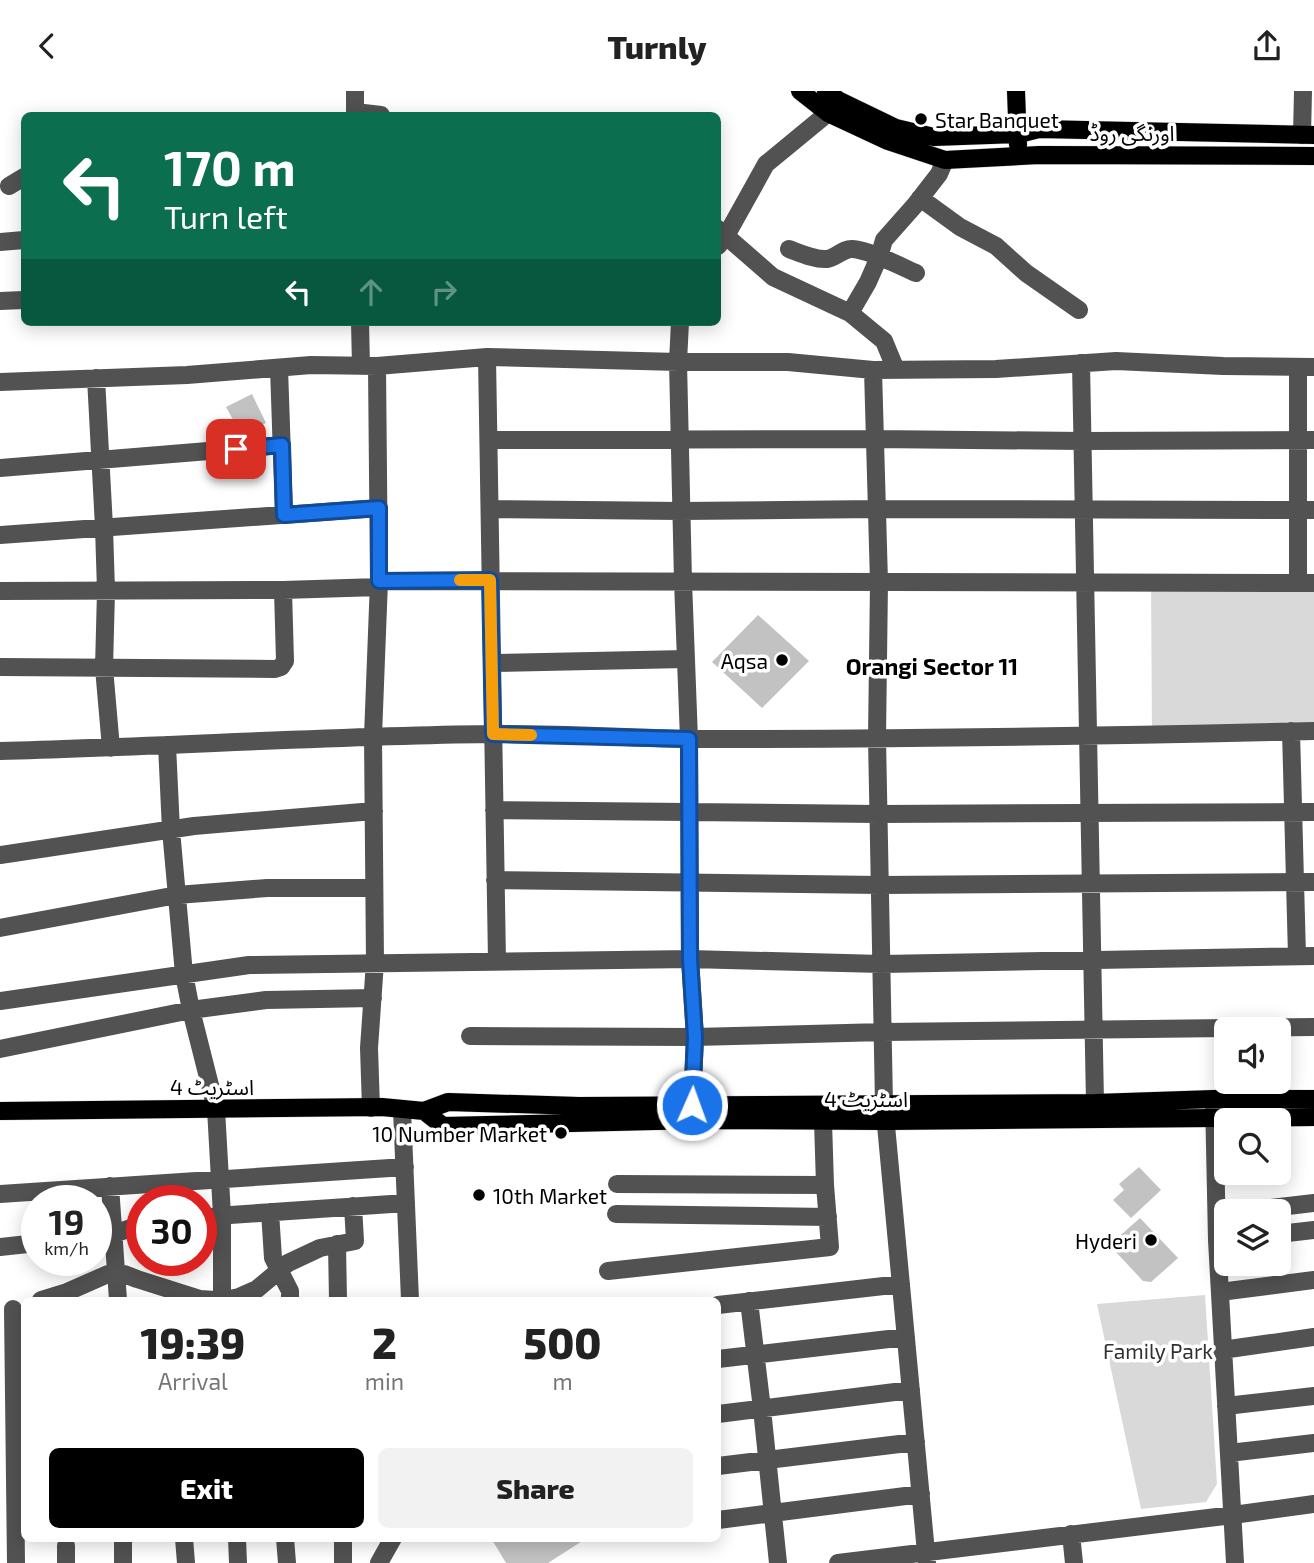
<!DOCTYPE html>
<meta charset="utf-8">
<style>
body{margin:0;font-family:"Exo 2","Noto Sans Arabic",sans-serif;background:#f2f2f2;color:#222;height:100vh;display:flex;flex-direction:column;font-size:26px;white-space:nowrap}
*{box-sizing:border-box;margin:0}
p{font-size:23px;color:#767676}
.icon{flex:none;width:38px;height:38px;fill:none;stroke:currentColor;stroke-width:2;stroke-linecap:round;stroke-linejoin:round}
.map{position:relative;flex:1;overflow:hidden}
.panel{position:absolute;left:21px;top:1206px;width:700px;height:245px;display:flex;flex-direction:column;background:#fff;border-radius:10px;box-shadow:0 4px 18px #0003}
.panel>*{flex:none}
.guide{position:absolute;left:21px;top:21px;width:700px;height:214px;border-radius:10px;box-shadow:0 4px 18px #0003;background:#0b6e4f;color:#fff;overflow:hidden}
.tools{position:absolute;left:1214px;top:926px;display:grid;gap:14px}
.tools a{display:grid;place-items:center;width:77px;height:77px;border-radius:10px;background:#fff;box-shadow:0 4px 18px #0003;font-size:35px}
.speed{position:absolute;left:21px;top:1094px;display:flex;gap:14px;font-size:35px;font-weight:700;text-align:center}
.speed>*{display:grid;place-content:center;width:91px;height:91px;border-radius:50%;background:#fff;box-shadow:0 4px 18px #0003;line-height:1}
.speed small{font-size:18px;font-weight:400}
.speed .limit{border:10px solid #d22;background:#fff;color:#111}
.pin{position:absolute;display:grid;place-items:center;width:60px;height:60px;color:#fff;margin:-30px;border-radius:14px;box-shadow:0 4px 10px #0006}
.me{position:absolute;width:77px;margin:-38px;rotate:2deg;stroke-linejoin:round;filter:drop-shadow(0 0 5px #0008)}
.turn{display:flex;align-items:center;gap:24px;height:147px;padding:0 28px;font-size:32px}
.turn .icon{width:91px;height:91px;stroke-width:2.5}
.turn b{display:block;font-size:49px;line-height:60px}
.lanes{display:flex;align-items:center;height:66px;padding:0 28px;background:#0003;justify-content:center;gap:35px;direction:ltr}
.lanes .off{opacity:.35}
.eta{display:flex;justify-content:space-evenly;align-items:center;height:119px;text-align:center}
.eta b{font-size:42px;font-weight:800;line-height:49px}
.cta{display:flex;gap:14px;margin-top:auto;padding:14px 28px}
.cta a{flex:1;height:80px;border-radius:10px;background:#000;color:#fff;font-size:28px;font-weight:800;line-height:80px;text-align:center}
.cta a+a{background:#f2f2f2;color:#222}
header{display:flex;justify-content:space-between;align-items:center;height:91px;padding:0 28px;background:#fff;font-size:32px;font-weight:800}
.map>svg:first-child{display:block}
</style>
<header><svg class="icon" aria-label="back" viewBox="0 0 24 24"><path d="M15 5l-7 7 7 7"/></svg>Turnly<svg class="icon" aria-label="share" viewBox="0 0 24 24"><path d="M12 15V3M7 8l5-5 5 5M5 13v7h14v-7"/></svg></header>
<div class="map">
<svg width="1314" height="1472" viewBox="0 0 1314 1472">
<rect width="100%" height="100%" fill="#fff"/>
<path fill="#d9d9d9" d="M 1151,491 L 1314,492 L 1314,640 L 1152,643 Z
M 1205,1204 L 1217,1393 L 1206,1411 L 1141,1418 L 1097,1213 Z"/>
<path fill="#c2c2c2" d="M 252,303 L 266,332 L 241,343 L 226,316 Z
M 758,524 L 809,570 L 762,617 L 712,571 Z
M 1139,1076 L 1161,1099 L 1131,1127 L 1113,1109 L 1124,1099 L 1119,1093 Z
M 1140,1127 L 1178,1167 L 1151,1191 L 1143,1190 L 1114,1159 L 1114,1150 Z
M 491,1447 L 587,1447 L 548,1472 L 506,1472 Z"/>
<g fill="none" stroke-linecap="round" stroke-linejoin="round">
<defs>
<path id="major" d="M 800,0 L 828,22 L 888,50 L 945,69 L 1039,64 L 1314,65
M 826,0 L 838,9 L 896,37 L 934,46 L 1019,43 L 1039,38 L 1314,44
M 1016,0 L 1018,54
M 0,1020 L 382,1016 L 424,1020 L 448,1011 L 579,1015 L 1095,1012 L 1214,1008 L 1314,1008
M 424,1020 L 443,1035 L 698,1029 L 886,1030 L 1314,1026"/>
</defs>
<use href="#major" stroke="#dbdbdb" stroke-width="19"/>
<path stroke="#525252" stroke-width="18" d="M 355,21 L 381,24
M 355,24 L 355,0
M 1302,44 L 1303,0
M 9,95 L 24,86
M 920,107 L 960,136 L 996,155 L 1026,182 L 1079,219
M 718,138 L 773,186 L 850,222 L 884,250 L 896,279
M 0,151 L 24,149
M 718,155 L 726,145 L 766,73 L 828,22
M 789,158 C 800,162 815,169 827,168 C 836,167 843,157 853,158 C 869,159 900,175 916,182
M 0,210 L 24,209
M 850,222 L 868,191 L 879,166 L 884,149 L 915,114 L 939,83 L 945,69
M 360,231 L 361,275
M 680,231 L 678,271 L 683,490 L 689,648 L 690,868 L 695,946 L 692,1014
M 487,266 L 497,870
M 1081,272 L 1095,1012
M 279,277 L 284,423
M 873,279 L 879,491 L 877,647 L 884,1013 L 927,1472
M 96,287 L 104,436 L 106,500 L 104,577 L 111,657
M 0,291 L 187,284 L 311,274 L 377,275 L 487,266 L 678,271 L 788,271 L 873,279 L 996,278 L 1116,270 L 1223,275 L 1314,276
M 489,349 L 875,348 L 1082,350 L 1314,349
M 0,377 L 282,354
M 490,418 L 681,420 L 877,418 L 1314,419
M 0,444 L 379,417
M 379,490 L 1314,492
M 1298,492 L 1298,276
M 0,500 L 283,499 L 379,496
M 492,572 L 686,568
M 0,576 L 275,578 L 281,576 L 285,570 L 283,499
M 1291,640 L 1297,865
M 167,654 L 171,739 L 184,883 L 191,919 L 216,1018 L 222,1124 L 222,1209
M 0,660 C 163,656 326,645 488,643 C 557,642 625,647 693,648 C 900,648 1107,645 1314,640
M 494,719 L 878,723 L 1314,721
M 0,764 L 194,735 L 374,720
M 495,789 L 880,794 L 1314,791
M 0,837 L 177,804 L 267,797 L 374,797
M 0,910 L 249,874 L 690,868 L 882,873 L 1314,865
M 470,945 L 695,946 L 883,941 L 1314,936
M 0,958 L 191,919 L 266,909 L 373,907
M 1214,1008 L 1217,1149 L 1235,1472
M 371,1017 L 369,957 L 375,871 L 373,645 L 379,490 L 377,275
M 402,1019 L 410,1209
M 617,1093 L 825,1094
M 110,1095 L 118,1209
M 0,1103 L 405,1076
M 1246,1120 L 1314,1112
M 270,1121 L 273,1167 L 290,1200 L 290,1209
M 616,1123 L 828,1126
M 201,1126 L 406,1112
M 1279,1143 L 1314,1139
M 96,1145 L 114,1143 L 142,1133
M 337,1153 L 338,1209
M 0,1156 L 37,1152
M 608,1180 L 830,1156 L 825,1094 L 823,1030
M 1220,1201 L 1314,1189
M 41,1209 L 67,1201 L 108,1183 L 124,1183 L 137,1188 L 200,1208 L 215,1209
M 225,1209 L 239,1206 L 257,1198 L 288,1172 L 320,1157 L 355,1150 L 353,1115
M 749,1210 L 762,1318 L 778,1472
M 718,1214 L 901,1193
M 13,1218 L 16,1472
M 1222,1259 L 1314,1246
M 718,1268 L 906,1246
M 1226,1315 L 1314,1305
M 718,1323 L 911,1299
M 1229,1362 L 1314,1352
M 718,1375 L 916,1351
M 718,1429 L 921,1403
M 1071,1443 L 1074,1472
M 123,1447 L 123,1472
M 184,1447 L 186,1472
M 237,1447 L 238,1472
M 285,1447 L 287,1472
M 343,1447 L 343,1472
M 66,1472 L 66,1455
M 379,1472 L 393,1447
M 838,1472 L 1233,1424 L 1314,1413"/>
<use href="#major" stroke="#000" stroke-width="18"/>
</g>
<g fill="none" stroke-linecap="round" stroke-linejoin="round">
<defs>
<path id="route" d="M 236,358 L 282,354 L 284,424 L 379,417 L 379,490 L 490,489 L 493,643 L 689,648 L 690,868 L 695,946 L 692,1014"/>
</defs>
<use href="#route" stroke="#114b97" stroke-width="18"/>
<use href="#route" stroke="#1a73e8" stroke-width="12"/>
<path stroke="#f59e0b" stroke-width="12" d="M 460,489 L 490,489 L 493,643 L 531,644"/>
</g>
<g fill="#000" stroke="#fff" stroke-width="2.5">
<circle cx="921" cy="28" r="7"/>
<circle cx="782" cy="569" r="7"/>
<circle cx="561" cy="1042" r="7"/>
<circle cx="479" cy="1104" r="7"/>
<circle cx="1151" cy="1149" r="7"/>
</g>
<g text-anchor="middle" dominant-baseline="central" stroke-width="7" stroke-linejoin="round" paint-order="stroke">
<g font-size="21" fill="#000" stroke="#fff" text-anchor="end">
<text x="935" y="28" text-anchor="start">Star Banquet</text>
<text x="768" y="569">Aqsa</text>
<text x="547" y="1042">10 Number Market</text>
<text x="493" y="1104" text-anchor="start">10th Market</text>
<text x="1137" y="1149">Hyderi</text>
</g>
<g font-size="21" fill="#000" stroke="#fff">
<text x="1132" y="41">اورنگی روڈ</text>
<text x="212" y="995">اسٹریٹ 4</text>
<text x="866" y="1007">اسٹریٹ 4</text>
</g>
<g font-size="21" fill="#303030" stroke="#fff">
<text x="1158" y="1259">Family Park</text>
</g>
<g font-size="23" font-weight="bold" fill="#000" stroke="#fff">
<text x="932" y="575">Orangi Sector 11</text>
</g>
</g>
</svg>
<div class="tools">
<a><svg class="icon" aria-label="sound" viewBox="0 0 24 24"><path d="M4 9h4l5-4v14l-5-4H4zM17 9q2 3 0 6"/></svg></a>
<a><svg class="icon" aria-label="search" viewBox="0 0 24 24"><circle cx="10" cy="10" r="6"/><path d="M15 15l6 6"/></svg></a>
<a><svg class="icon" aria-label="layers" viewBox="0 0 24 24"><path d="M12 4l9 5-9 5-9-5zM3 14l9 5 9-5"/></svg></a>
</div>
<div class="speed"><div>19<small>km/h</small></div><div class="limit">30</div></div>
<div class="pin" style="left:236px;top:358px;background:#d93025"><svg class="icon" aria-label="arrive" viewBox="0 0 24 24"><path d="M6 21V4h12l-3 4 3 4H6"/></svg></div>
<svg class="me" style="left:692px;top:1014px" viewBox="-20 -20 40 40"><circle r="17" fill="#1a73e8" stroke="#fff" stroke-width="3"/><path d="M0-11L8 9 0 5-8 9z" fill="#fff"/></svg>
<div class="guide">
<div class="turn"><svg class="icon" aria-label="left" viewBox="0 0 24 24"><path d="M17 20v-9H6M10 6l-5 5 5 5"/></svg><div><b>170 m</b>Turn left</div></div>
<div class="lanes"><svg class="icon" aria-label="left" viewBox="0 0 24 24"><path d="M17 20v-9H6M10 6l-5 5 5 5"/></svg><svg class="icon off" aria-label="ahead" viewBox="0 0 24 24"><path d="M12 20V5M6 11l6-6 6 6"/></svg><svg class="icon off" aria-label="right" viewBox="0 0 24 24"><path d="M7 20v-9h11M14 6l5 5-5 5"/></svg></div>
</div>
<section class="panel">
<div class="eta">
<div><b>19:39</b><p>Arrival</p></div>
<div><b>2</b><p>min</p></div>
<div><b>500</b><p>m</p></div>
</div>
<div class="cta"><a>Exit</a><a>Share</a></div>
</section>
</div>
